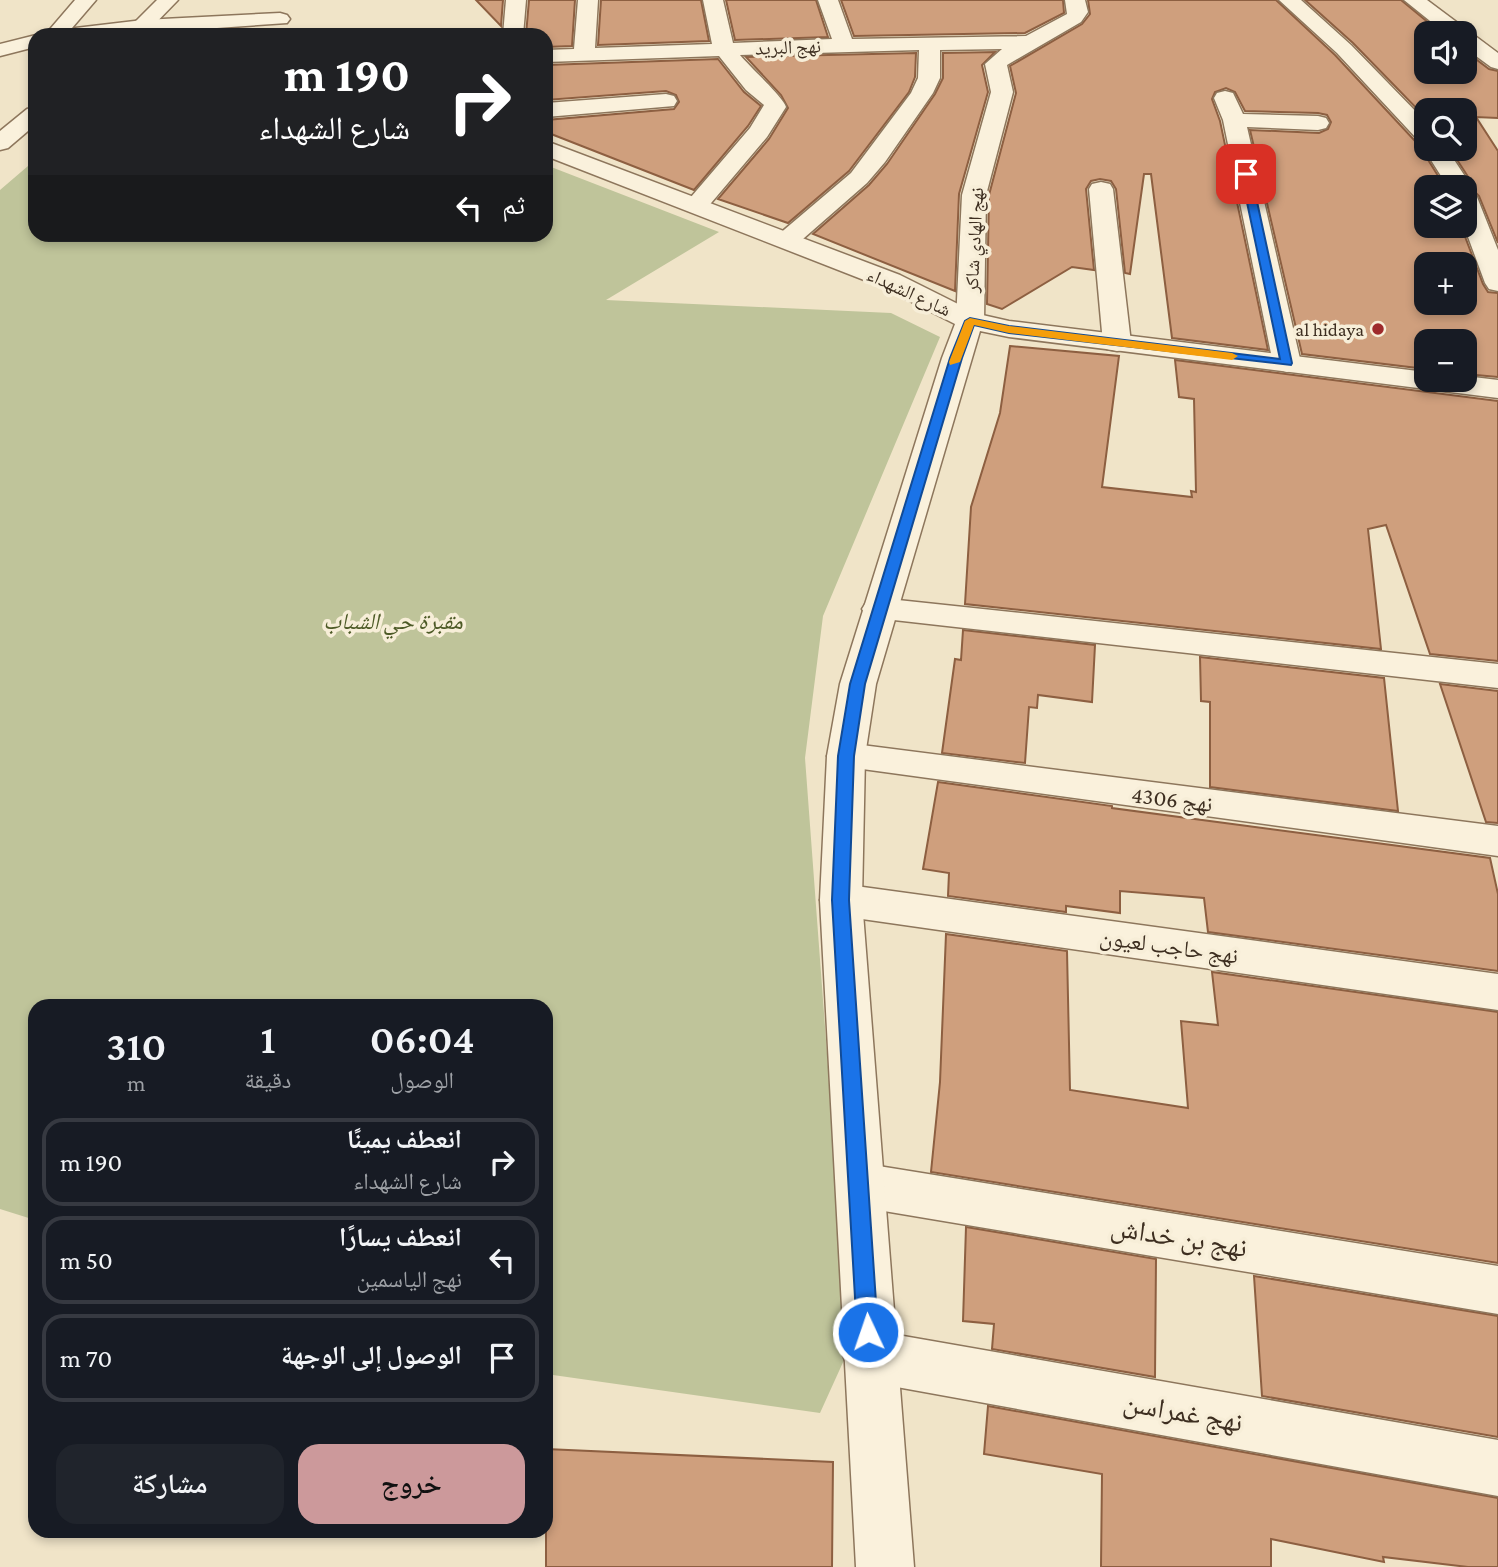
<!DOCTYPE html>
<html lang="ar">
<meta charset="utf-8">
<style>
body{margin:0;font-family:"Crimson Pro","Noto Naskh Arabic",serif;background:#20242c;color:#f1f3f6;direction:rtl;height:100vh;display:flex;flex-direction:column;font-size:26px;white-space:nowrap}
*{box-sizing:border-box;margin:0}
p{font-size:23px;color:#9ea1a6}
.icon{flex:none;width:38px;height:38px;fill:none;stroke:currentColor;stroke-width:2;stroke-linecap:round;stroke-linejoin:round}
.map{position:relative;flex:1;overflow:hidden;direction:ltr}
.drawer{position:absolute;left:28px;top:999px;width:525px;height:539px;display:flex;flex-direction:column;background:#171b24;border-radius:21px;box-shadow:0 4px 10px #0003;direction:rtl}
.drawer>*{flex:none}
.top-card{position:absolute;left:28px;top:28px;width:525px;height:214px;border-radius:21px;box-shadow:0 4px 10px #0003;direction:rtl;background:#202124;color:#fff;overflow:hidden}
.controls{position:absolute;left:1414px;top:21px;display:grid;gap:14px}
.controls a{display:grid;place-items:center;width:63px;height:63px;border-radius:14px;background:#171b24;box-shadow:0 4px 10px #0003;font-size:35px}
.pin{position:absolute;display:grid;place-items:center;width:60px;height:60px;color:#fff;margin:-30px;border-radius:14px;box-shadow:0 4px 10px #0006}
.me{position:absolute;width:77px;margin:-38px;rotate:357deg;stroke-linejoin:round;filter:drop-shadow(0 0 5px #0008)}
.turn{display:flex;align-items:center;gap:24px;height:147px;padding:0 28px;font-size:32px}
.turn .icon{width:91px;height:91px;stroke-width:2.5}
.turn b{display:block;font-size:49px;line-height:60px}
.then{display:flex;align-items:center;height:66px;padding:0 28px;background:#0003;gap:14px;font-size:26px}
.eta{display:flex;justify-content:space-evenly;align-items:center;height:119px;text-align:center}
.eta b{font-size:42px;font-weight:600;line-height:49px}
.button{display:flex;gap:14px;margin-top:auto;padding:14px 28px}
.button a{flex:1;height:80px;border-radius:21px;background:#cc999b;color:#111;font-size:28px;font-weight:600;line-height:80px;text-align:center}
.button a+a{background:#20242c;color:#f1f3f6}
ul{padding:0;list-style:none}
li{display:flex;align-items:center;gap:21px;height:88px;margin:0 14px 10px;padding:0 14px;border:4px solid #363941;border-radius:21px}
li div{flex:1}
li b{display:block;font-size:26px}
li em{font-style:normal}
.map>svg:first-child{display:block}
</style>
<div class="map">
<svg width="1498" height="1567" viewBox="0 0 1498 1567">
<rect width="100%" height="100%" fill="#f0e4c8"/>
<path fill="#bfc49a" d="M 35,160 L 35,234 L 546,234 L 546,165 L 719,232 L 606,300 L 891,313 L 940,337 L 823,616 L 805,758 L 849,1349 L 820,1413 L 546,1374 L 546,1006 L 35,1006 L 35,1220 L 0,1209 L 0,190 Z"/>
<path fill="#cf9f7d" stroke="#8d5f41" stroke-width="2" fill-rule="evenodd" d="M 476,0 L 503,0 L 501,26 Z
M 529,0 L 575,0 L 572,46 L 546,47 L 546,35 L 526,35 Z
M 601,0 L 701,0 L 709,41 L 598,45 Z
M 726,0 L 816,0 L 828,37 L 735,40 Z
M 841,0 L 1063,0 L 1064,13 L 1025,33 L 854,36 Z
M 1088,0 L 1276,0 L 1335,55 L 1416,142 L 1424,144 L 1422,150 L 1445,187 L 1426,187 L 1426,226 L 1461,226 L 1483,284 L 1488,292 L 1498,293 L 1498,377 L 1465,374 L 1465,341 L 1426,341 L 1426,369 L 1302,354 L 1250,130 L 1319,133 L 1328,129 L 1331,122 L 1327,115 L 1318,113 L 1245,111 L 1235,92 L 1226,88 L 1215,92 L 1212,99 L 1220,121 L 1268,350 L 1172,338 L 1151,174 L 1144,174 L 1130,274 L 1125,273 L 1116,189 L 1111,181 L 1100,179 L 1091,181 L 1086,189 L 1094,270 L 1072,267 L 1002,309 L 987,304 L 989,195 L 1016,93 L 1010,66 L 1082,24 L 1090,14 ZM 1426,264 L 1465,264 L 1465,303 L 1426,303 Z
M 1305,0 L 1401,0 L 1441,33 L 1426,33 L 1426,72 L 1465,72 L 1465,51 L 1489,69 L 1498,71 L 1498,118 L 1476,117 L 1498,151 L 1498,243 L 1479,196 L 1473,190 L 1474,186 L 1450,149 L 1465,149 L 1465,110 L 1426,110 L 1426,118 L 1353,43 Z
M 995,52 L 982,65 L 988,92 L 959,194 L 955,291 L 813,234 L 869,185 L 887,164 L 935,94 L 943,78 L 943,53 Z
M 916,53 L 915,77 L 909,92 L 849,171 L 788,223 L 718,199 L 769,139 L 788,108 L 781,95 L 746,57 Z
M 718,59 L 744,92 L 761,106 L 748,126 L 694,190 L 546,132 L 546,120 L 674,109 L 679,102 L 676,95 L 666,91 L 546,100 L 546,65 Z
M 1010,346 L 1119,356 L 1102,487 L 1192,497 L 1191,491 L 1196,492 L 1194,399 L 1179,397 L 1175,360 L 1498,401 L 1498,661 L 1430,654 L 1386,525 L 1368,529 L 1381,649 L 965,604 L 971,507 L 1000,413 Z
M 963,630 L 1095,645 L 1092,702 L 1038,695 L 1037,708 L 1029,707 L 1025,763 L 942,753 L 955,659 L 961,660 Z
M 1200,657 L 1384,678 L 1398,811 L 1210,787 L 1210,702 L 1201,701 Z
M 1440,684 L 1498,691 L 1498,823 L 1486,822 Z
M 938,782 L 1112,806 L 1112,808 L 1490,858 L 1498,894 L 1498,971 L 1208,932 L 1204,898 L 1120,891 L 1120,913 L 1066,906 L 1066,912 L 948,896 L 949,873 L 923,869 Z
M 946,934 L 1067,951 L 1070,1090 L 1188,1108 L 1181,1021 L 1218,1025 L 1212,972 L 1498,1012 L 1498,1263 L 931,1172 L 940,1082 Z
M 966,1227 L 1156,1259 L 1155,1377 L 992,1349 L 994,1324 L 963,1321 Z
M 1254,1276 L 1498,1316 L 1498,1437 L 1262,1396 Z
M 988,1406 L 1498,1498 L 1498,1567 L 1468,1567 L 1383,1557 L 1384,1562 L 1271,1539 L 1271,1567 L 1101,1567 L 1102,1474 L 984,1454 Z
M 546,1449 L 833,1462 L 832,1567 L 546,1567 Z"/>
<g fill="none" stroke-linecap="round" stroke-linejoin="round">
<defs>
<path id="minor" d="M 75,0 L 96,0 L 66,35 L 45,35 Z
M 157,0 L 178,0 L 144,35 L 122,35 Z
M 506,0 L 526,0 L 523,35 L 503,35 Z
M 578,0 L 598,0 L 595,48 L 712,44 L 703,0 L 723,0 L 733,43 L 832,39 L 818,0 L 838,0 L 852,39 L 1026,36 L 1067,14 L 1065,0 L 1085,0 L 1088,12 L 1081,22 L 1007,65 L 1013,92 L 986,195 L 984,321 L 980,327 L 970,329 L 960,327 L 956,321 L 962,195 L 991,92 L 985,64 L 1002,49 L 940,50 L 940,78 L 933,93 L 885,162 L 867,183 L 796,245 L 787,248 L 778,245 L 774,240 L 778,235 L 851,173 L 911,93 L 918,78 L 919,50 L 740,55 C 749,66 784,98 786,107 L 767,137 L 706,209 L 697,211 L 688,209 L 685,204 L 750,128 L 764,105 L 746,90 L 719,56 L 546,62 L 546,50 L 574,49 Z
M 1279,0 L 1301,0 L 1351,45 L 1426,122 L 1426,142 L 1418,140 L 1337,53 Z
M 1404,0 L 1427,0 L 1498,53 L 1498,69 L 1491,67 L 1465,48 L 1465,33 L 1445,33 Z
M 1225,91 L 1233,93 L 1243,114 L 1318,116 L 1326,118 L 1329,123 L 1326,128 L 1318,130 L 1247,127 L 1301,363 L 1297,369 L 1287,372 L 1277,369 L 1273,363 L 1223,120 L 1214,98 L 1217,93 Z
M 666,94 L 674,96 L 677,101 L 674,106 L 546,117 L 546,103 Z
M 35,107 L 35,125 L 8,148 L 0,150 L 0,131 L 27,109 Z
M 1426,146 L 1426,149 L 1447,149 L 1472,187 L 1469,191 L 1477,197 L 1498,250 L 1498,291 L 1489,289 L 1485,283 L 1464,226 L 1465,187 L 1448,187 L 1424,149 Z
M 1101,182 L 1110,184 L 1113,189 L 1131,343 L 1127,349 L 1117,351 L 1107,349 L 1103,343 L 1089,189 L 1092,184 Z
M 879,598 L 1498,664 L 1498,688 L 867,617 L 862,609 L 867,601 Z
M 846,743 L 1498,826 L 1498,856 L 833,765 L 827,756 L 833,747 Z
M 841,884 L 1498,974 L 1498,1010 L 841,916 L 826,911 L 820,900 L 826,889 Z
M 860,1163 L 1498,1266 L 1498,1314 L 860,1207 L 843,1200 L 836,1185 L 843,1170 Z
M 869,1330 L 1498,1440 L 1498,1496 L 869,1382 L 851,1374 L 843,1356 L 851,1338 Z"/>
<path id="tertiary" d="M 280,13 L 287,15 L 290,19 L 287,23 L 118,35 L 57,35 L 60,31 L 67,29 L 143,20 Z
M 36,35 L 35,47 L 0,56 L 0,44 Z
M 546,141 L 900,275 L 978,314 L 1009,321 L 1426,372 L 1426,380 L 1465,380 L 1465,376 L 1498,380 L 1498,398 L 1009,337 L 980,331 L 876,684 L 865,756 L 862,900 L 914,1567 L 856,1567 L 820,900 L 827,756 L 840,684 L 942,358 L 955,324 L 882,287 L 546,156 Z"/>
</defs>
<use href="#minor" stroke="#8d765c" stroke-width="3"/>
<use href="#tertiary" stroke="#8d765c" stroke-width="3"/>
<use href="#minor" fill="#faf1dc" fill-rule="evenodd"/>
<use href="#tertiary" fill="#faf1dc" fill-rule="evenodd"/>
</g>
<path fill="#1a73e8" stroke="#114b97" stroke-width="2" d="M 1246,171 L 1251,174 L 1292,363 L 1291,365 L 1009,333 L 974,325 L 962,358 L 865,684 L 854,756 L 849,900 L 878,1332 L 875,1339 L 868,1342 L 860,1339 L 857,1332 L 832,900 L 838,756 L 850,684 L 950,358 L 965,321 L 970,318 L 1009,326 L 1280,359 L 1241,174 Z"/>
<path fill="#f59e0b" d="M 970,318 L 1009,326 L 1232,353 L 1238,356 L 1232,360 L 1009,333 L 974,325 L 960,362 L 950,365 L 949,362 L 965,321 Z"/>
<circle fill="#9e2a2b" stroke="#f7eed8" stroke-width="2.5" cx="1378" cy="329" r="7"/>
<g text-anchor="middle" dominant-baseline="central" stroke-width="7" stroke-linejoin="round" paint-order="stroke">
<g font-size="19" fill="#3d2e20" stroke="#f7eed8">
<text transform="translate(788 47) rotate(-2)">نهج البريد</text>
<text transform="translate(974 240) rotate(-87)">نهج الهادي شاكر</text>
<text transform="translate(909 292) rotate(25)">شارع الشهداء</text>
</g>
<g font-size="19" fill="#3d2e20" stroke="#f7eed8" text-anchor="end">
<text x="1364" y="329">al hidaya</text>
</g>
<g font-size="23" font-style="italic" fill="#4d5a26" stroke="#f7eed8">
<text x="393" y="621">مقبرة حي الشباب</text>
</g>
<g font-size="23" fill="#3d2e20" stroke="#f7eed8">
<text transform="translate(1172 799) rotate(7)">نهج 4306</text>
<text transform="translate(1169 946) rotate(8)">نهج حاجب لعيون</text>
</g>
<g font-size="28" fill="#3d2e20" stroke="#f7eed8">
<text transform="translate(1179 1237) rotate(9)">نهج بن خداش</text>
<text transform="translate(1183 1412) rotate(10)">نهج غمراسن</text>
</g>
</g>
</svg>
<div class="controls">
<a><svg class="icon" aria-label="sound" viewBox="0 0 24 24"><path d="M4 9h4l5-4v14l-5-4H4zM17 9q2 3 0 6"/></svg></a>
<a><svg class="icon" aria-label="search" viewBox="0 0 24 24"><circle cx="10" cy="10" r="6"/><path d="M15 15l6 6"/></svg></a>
<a><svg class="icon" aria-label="layers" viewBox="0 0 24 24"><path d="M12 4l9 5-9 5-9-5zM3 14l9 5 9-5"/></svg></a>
<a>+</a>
<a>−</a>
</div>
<div class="pin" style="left:1246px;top:174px;background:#d93025"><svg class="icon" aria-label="arrive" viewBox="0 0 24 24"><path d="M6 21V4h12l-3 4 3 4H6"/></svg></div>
<svg class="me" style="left:868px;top:1332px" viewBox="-20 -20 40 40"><circle r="17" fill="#1a73e8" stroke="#fff" stroke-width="3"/><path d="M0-11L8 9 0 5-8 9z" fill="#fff"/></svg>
<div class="top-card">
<div class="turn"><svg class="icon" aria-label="right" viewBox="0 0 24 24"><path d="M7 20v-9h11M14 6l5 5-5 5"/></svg><div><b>190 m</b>شارع الشهداء</div></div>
<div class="then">ثم<svg class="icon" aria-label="left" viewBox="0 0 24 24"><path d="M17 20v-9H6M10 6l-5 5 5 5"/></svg></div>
</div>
<section class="drawer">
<div class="eta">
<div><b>06:04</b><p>الوصول</p></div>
<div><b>1</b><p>دقيقة</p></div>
<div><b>310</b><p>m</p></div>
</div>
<ul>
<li><svg class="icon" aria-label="right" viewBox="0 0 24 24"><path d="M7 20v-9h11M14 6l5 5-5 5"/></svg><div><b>انعطف يمينًا</b><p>شارع الشهداء</p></div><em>190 m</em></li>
<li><svg class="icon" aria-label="left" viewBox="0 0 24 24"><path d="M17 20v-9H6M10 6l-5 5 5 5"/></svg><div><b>انعطف يسارًا</b><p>نهج الياسمين</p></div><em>50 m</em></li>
<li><svg class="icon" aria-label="arrive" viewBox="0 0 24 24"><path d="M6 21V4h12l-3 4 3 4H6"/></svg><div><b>الوصول إلى الوجهة</b></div><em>70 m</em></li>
</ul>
<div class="button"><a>خروج</a><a>مشاركة</a></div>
</section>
</div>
